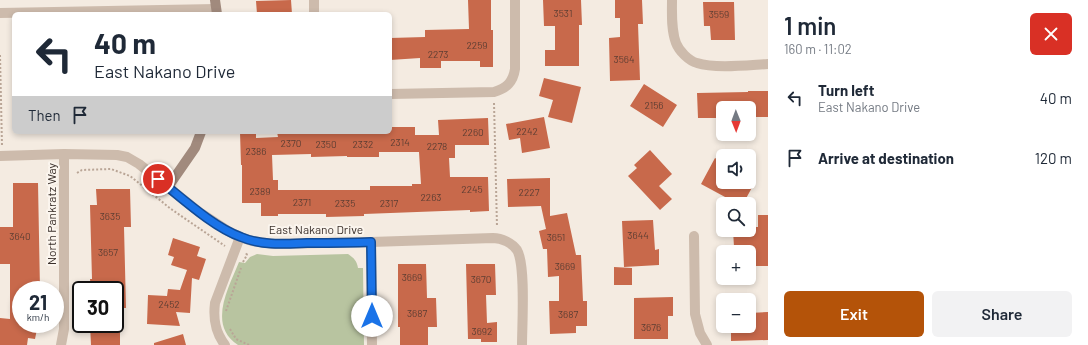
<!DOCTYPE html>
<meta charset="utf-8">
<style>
body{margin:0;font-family:Barlow,sans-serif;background:#f2f2f3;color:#1f2937;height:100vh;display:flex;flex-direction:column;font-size:15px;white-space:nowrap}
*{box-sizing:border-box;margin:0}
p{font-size:13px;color:#747a83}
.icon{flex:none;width:22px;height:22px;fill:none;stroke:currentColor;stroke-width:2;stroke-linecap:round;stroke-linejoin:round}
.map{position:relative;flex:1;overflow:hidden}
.side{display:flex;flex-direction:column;background:#fff;width:320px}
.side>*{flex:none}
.hud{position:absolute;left:12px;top:12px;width:380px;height:122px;border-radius:6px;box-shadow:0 2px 6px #0003;background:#fff;color:#1f2937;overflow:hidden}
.needle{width:26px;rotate:179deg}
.fabs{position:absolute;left:716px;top:101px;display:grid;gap:8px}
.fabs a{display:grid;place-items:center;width:40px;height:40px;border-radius:6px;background:#fff;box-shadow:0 2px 6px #0003;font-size:20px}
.speed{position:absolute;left:12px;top:281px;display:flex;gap:8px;font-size:20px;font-weight:700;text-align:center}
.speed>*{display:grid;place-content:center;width:52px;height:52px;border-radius:50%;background:#fff;box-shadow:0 2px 6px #0003;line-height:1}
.speed small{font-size:10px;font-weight:400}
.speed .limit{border:2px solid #111;border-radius:6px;background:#fff;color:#111}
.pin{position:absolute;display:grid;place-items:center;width:34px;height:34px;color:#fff;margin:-17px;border:2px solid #fff;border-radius:50%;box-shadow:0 1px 4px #0007}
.me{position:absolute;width:44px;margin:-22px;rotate:0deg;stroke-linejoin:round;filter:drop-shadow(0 0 3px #0008)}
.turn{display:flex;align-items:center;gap:14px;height:84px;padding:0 16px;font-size:18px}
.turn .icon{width:52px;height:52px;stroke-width:2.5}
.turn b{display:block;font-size:28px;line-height:34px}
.then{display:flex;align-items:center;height:38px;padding:0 16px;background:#0003;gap:8px;font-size:15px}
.round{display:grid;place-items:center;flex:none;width:42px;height:42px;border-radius:6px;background:#f2f2f3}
.summary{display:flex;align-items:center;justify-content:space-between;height:68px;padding:0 16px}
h1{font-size:24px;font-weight:600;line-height:30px}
.action{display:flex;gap:8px;margin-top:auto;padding:8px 16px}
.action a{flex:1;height:46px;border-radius:6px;background:#b45309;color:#fff;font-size:16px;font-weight:600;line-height:46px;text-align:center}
.action a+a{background:#f2f2f3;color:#1f2937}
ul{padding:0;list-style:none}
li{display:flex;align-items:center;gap:12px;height:60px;padding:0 16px}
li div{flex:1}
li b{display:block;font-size:15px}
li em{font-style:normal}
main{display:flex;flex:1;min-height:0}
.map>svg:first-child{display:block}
</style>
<main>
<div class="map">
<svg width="768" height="345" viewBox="0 0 768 345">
<rect width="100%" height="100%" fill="#f4ebe1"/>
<path fill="#b8c4a0" d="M 257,254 L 273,256 L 348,254 C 354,258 357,261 358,268 L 363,268 L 364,345 L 238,345 C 207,325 229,287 239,262 L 245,263 L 250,257 Z"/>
<path fill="#c8694b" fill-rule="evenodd" d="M 291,0 L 292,14 L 257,14 L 256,1 Z
M 468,0 L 491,0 L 491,30 L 493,30 L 493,67 L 480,67 L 480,61 L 441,61 L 441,68 L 420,68 L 420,58 L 390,60 L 390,38 L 425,37 L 425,30 L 469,29 Z
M 543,0 L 581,0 L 582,25 L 579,25 L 579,66 L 545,66 L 545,50 L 555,50 L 555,26 L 544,26 Z
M 615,0 L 642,0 L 643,24 L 638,24 L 640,80 L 610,81 L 609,38 L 620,37 L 620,18 L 615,18 Z
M 703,2 L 734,2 L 735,40 L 711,40 L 710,26 L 704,26 Z
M 544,78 L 581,87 L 572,123 L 548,117 L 553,100 L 539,96 Z
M 644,84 L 677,105 L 663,127 L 630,106 Z
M 748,91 L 768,91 L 768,117 L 749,117 L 749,108 L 723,108 L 723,118 L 698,118 L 697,93 L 748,92 Z
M 544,117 L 550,148 L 522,153 L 520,138 L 509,140 L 506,124 Z
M 488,118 L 489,145 L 455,145 L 455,158 L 449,158 L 450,177 L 488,177 L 489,211 L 470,212 L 470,210 L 364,214 L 364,216 L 326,217 L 326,214 L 278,214 L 278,216 L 261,216 L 261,203 L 242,203 L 242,165 L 241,165 L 240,132 L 256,132 L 256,138 L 278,137 L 277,132 L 326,132 L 326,133 L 390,132 L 390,127 L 415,127 L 415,135 L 439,135 L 438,120 ZM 379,152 L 419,152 L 421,184 L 412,184 L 412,186 L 370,186 L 370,190 L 278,190 L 278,180 L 273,180 L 272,155 L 311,154 L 311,157 L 347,156 L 347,157 L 379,157 Z
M 650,150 L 672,174 L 659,186 L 672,199 L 660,210 L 628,176 L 637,168 L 634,165 Z
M 715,158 L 723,163 L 723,182 L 755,182 L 743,204 L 738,204 L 701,184 Z
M 550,178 L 550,216 L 567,213 L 576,255 L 581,255 L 583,301 L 587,301 L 587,326 L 576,326 L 576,333 L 550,334 L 549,301 L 559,301 L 559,276 L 548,277 L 547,249 L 543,249 L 539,231 L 546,229 L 541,206 L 508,207 L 507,179 Z
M 13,183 L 38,183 L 40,290 L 21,290 L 21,324 L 38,324 L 35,339 L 28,338 L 27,345 L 0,345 L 0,318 L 10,319 L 10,264 L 0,264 L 0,227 L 13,227 Z
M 96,189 L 130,189 L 131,227 L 124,227 L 126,308 L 115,308 L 115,290 L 91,290 L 90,279 L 92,279 L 90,205 L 97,205 Z
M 758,215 L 768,215 L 768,266 L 749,266 L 749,252 L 740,252 L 740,247 L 734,247 L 733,230 L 749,230 L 749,227 L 758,227 Z
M 653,220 L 655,250 L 659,249 L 659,265 L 624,267 L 622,221 Z
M 173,238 L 200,247 L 197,256 L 206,259 L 199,280 L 192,278 L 190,313 L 176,312 L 180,326 L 147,324 L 148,295 L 167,296 L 168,289 L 180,290 L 187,270 L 171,265 L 174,257 L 168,255 Z
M 398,264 L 426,264 L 427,298 L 436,298 L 437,327 L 428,327 L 428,345 L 400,345 L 400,327 L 398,327 Z
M 466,264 L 495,264 L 496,295 L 486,295 L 487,323 L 497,322 L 497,342 L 481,342 L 481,339 L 468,339 Z
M 614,267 L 632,268 L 632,285 L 614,285 Z
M 673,297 L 673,316 L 668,316 L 668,339 L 634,339 L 634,298 Z
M 768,312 L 768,340 L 731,341 L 731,326 L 749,326 L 749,313 Z
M 90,324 L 107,324 L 107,329 L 120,329 L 120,345 L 91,345 Z
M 183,334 L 186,345 L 154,345 L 154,343 Z"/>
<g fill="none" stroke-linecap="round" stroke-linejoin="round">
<path stroke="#b9a596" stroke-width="2" stroke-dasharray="2 2" stroke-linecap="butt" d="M 0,55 L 2,146
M 494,103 L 497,227
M 77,173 L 82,170 L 111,169 L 130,176 L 171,209 L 225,246
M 243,262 L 247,255 L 246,253
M 226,311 L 241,268
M 230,329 L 236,339 L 249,345"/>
<path stroke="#cdbbac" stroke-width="10" d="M 314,0 L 314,14
M 672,0 C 672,14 671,30 676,43 C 679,51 689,61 697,63 C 715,69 749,65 768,64
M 0,13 L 216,9
M 390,94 L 494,92 C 507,88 513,82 515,69 L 515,0
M 0,156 L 64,154 L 117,155 L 127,157 L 139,164 L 199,212 L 228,231 L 240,237 L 252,241 L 274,244 L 371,242 L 493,238 C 502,238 512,243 517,250 C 526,265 522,325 522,345
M 694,236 L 695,314 L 700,333 L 707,345
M 371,242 L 372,345
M 61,345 L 64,329 L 64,154
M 225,345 C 215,332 213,319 215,303 L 240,237"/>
<path stroke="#a18a7d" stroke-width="10" d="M 215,0 L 217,14
M 168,187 L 195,148 L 201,132"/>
</g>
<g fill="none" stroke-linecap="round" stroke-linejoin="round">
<defs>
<path id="route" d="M 158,179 C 182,198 213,227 241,237 C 262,246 285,244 307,243 C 328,243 350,243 371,242 L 372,316"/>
</defs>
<use href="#route" stroke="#114b97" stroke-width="10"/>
<use href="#route" stroke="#1a73e8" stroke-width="7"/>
</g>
<g text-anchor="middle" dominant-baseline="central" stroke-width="4" stroke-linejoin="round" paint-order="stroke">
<g font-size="10" fill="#5e3e33">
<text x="563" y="13">3531</text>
<text x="719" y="14">3559</text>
<text x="477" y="45">2259</text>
<text x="438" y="54">2273</text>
<text x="624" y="59">3564</text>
<text x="654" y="105">2156</text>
<text x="527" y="131">2242</text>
<text x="473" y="132">2260</text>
<text x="400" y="142">2314</text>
<text x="291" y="143">2370</text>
<text x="326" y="144">2350</text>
<text x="363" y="144">2332</text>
<text x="437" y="146">2278</text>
<text x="256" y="151">2386</text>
<text x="472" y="189">2245</text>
<text x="260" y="191">2389</text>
<text x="529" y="192">2227</text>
<text x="431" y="197">2263</text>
<text x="302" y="202">2371</text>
<text x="345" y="203">2335</text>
<text x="389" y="203">2317</text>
<text x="110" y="216">3635</text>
<text x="638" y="235">3644</text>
<text x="20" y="236">3640</text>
<text x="556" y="237">3651</text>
<text x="108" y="252">3657</text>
<text x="565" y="266">3669</text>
<text x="412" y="277">3669</text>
<text x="481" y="279">3670</text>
<text x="169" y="304">2452</text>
<text x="417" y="313">3687</text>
<text x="568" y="314">3687</text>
<text x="651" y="327">3676</text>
<text x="482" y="331">3692</text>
</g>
<g font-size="12" fill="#3b302b" stroke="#fbf5ee">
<text transform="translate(51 214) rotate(-90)">North Pankratz Way</text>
<text x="316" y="229">East Nakano Drive</text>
</g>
</g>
</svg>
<div class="fabs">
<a><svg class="needle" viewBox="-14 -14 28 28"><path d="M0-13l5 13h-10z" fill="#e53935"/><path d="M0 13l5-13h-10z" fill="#747a83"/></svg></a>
<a><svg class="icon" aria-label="sound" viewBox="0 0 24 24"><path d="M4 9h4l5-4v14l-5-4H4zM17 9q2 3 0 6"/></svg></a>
<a><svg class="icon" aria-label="search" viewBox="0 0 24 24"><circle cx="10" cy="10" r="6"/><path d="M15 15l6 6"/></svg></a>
<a>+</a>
<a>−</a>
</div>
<div class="speed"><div>21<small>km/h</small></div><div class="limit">30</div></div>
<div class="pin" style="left:158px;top:179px;background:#d93025"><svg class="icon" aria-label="arrive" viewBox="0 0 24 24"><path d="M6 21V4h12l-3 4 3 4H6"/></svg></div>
<svg class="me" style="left:372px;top:316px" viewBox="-20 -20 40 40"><circle r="19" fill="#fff"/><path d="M0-13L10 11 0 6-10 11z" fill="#1a73e8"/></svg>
<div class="hud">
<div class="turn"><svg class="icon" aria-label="left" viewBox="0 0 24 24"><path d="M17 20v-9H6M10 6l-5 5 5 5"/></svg><div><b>40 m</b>East Nakano Drive</div></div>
<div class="then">Then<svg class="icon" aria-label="arrive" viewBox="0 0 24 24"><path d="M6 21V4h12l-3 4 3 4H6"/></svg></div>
</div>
</div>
<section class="side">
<div class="summary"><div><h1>1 min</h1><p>160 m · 11:02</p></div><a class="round" style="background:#d93025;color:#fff"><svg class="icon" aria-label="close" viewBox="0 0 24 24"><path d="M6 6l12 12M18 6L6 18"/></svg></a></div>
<ul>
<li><svg class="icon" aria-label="left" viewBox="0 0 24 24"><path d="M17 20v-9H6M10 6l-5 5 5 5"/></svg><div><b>Turn left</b><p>East Nakano Drive</p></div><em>40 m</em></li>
<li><svg class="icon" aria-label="arrive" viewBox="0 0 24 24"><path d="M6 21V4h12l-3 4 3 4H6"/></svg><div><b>Arrive at destination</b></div><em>120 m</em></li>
</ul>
<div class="action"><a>Exit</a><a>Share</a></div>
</section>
</main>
